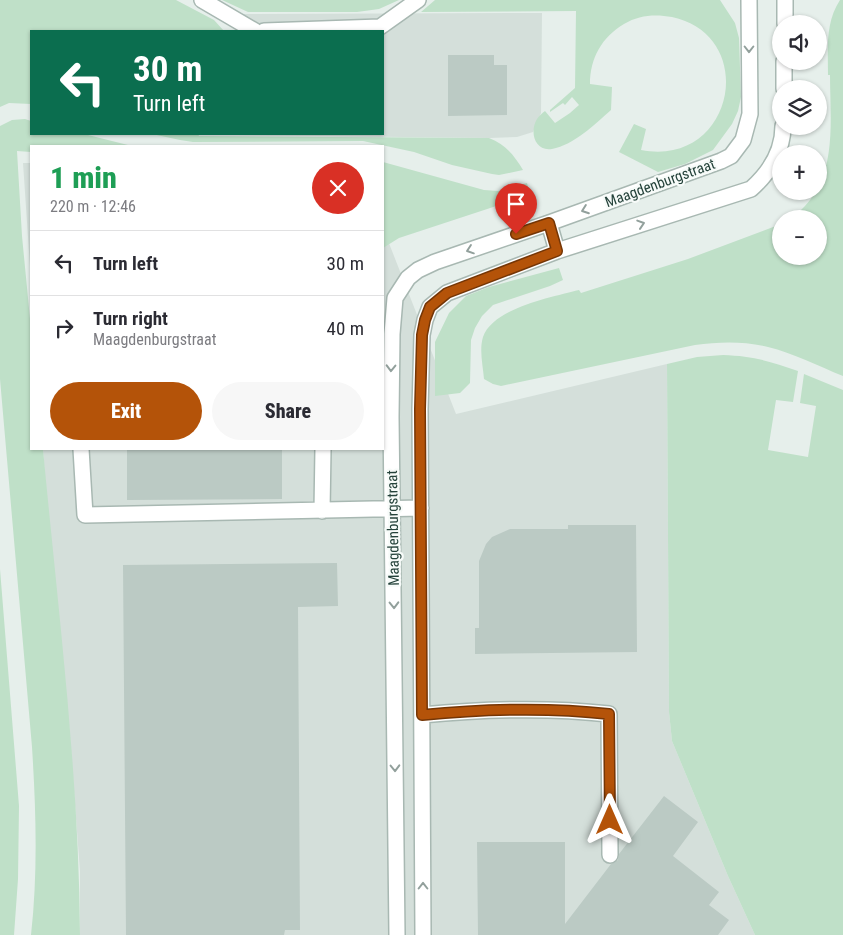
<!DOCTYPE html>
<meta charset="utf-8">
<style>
body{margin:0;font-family:"Roboto Condensed",sans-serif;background:#f7f7f7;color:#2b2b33;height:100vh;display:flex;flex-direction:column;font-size:19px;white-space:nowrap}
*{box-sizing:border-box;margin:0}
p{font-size:16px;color:#7c7c81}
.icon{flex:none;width:28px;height:28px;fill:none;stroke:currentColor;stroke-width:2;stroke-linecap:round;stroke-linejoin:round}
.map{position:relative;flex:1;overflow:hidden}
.drawer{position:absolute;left:30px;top:145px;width:354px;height:305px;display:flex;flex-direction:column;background:#fff;border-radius:0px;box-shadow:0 1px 4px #0004}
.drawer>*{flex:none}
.top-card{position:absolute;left:30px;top:30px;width:354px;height:105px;border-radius:0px;box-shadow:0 1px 4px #0004;background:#0b6e4f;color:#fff;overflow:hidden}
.controls{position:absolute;left:772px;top:15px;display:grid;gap:10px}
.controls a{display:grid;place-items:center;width:55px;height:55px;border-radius:50%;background:#fff;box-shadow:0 1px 4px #0004;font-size:25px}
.pin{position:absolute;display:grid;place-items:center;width:42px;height:42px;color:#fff;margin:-51px -21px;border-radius:50% 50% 50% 0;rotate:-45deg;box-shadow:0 0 5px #0007}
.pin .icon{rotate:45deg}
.me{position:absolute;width:55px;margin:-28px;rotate:0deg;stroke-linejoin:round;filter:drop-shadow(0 0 4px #0008)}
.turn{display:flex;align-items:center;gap:18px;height:105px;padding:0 20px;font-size:22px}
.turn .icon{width:65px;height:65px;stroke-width:2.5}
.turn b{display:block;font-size:35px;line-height:42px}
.round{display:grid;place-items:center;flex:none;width:52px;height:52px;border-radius:26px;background:#f7f7f7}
.summary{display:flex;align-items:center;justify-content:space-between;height:85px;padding:0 20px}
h1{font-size:30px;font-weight:800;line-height:38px;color:#1e9e55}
.cta{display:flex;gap:10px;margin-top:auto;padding:10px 20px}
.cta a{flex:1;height:58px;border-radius:30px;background:#b45309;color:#fff;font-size:20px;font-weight:800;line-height:58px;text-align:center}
.cta a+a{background:#f7f7f7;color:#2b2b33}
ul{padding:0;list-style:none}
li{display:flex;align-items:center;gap:15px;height:65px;padding:0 20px;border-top:1px solid #e1e1e2}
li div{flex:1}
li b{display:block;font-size:19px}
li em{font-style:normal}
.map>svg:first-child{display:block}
</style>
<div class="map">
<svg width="843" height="935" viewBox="0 0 843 935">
<rect width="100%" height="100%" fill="#e6efeb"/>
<path fill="#d4dfda" d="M 542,13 L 541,113 L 533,132 L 517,137 L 489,138 L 237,135 L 382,134 L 382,31 L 238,31 L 238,14 Z
M 23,163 L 31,163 L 31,281 Z
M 383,228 L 456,414 L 667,364 L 669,712 L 672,741 L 728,876 L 755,935 L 80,935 L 80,871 L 69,725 L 50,549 L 43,449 L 382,449 Z"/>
<path fill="#bfe0c8" d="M 0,0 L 176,0 L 214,20 L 224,31 L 31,31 L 31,104 L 9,103 L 0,107 Z
M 222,0 L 399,0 L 379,9 L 357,12 L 248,12 Z
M 435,0 L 720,0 L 735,23 L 739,38 L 741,97 L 738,111 L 732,124 L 713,150 L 685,164 L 658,172 L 619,152 L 634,124 L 646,129 L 641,150 C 734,168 760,36 672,17 C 655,14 639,15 624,24 C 602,37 590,58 590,84 L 612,87 L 611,110 C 595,124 574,145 552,149 C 535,152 529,132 537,119 C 539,116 542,113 545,111 L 555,123 L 570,113 L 579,105 L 572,97 L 565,105 L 563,103 L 550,112 L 550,110 L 575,88 L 576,11 L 421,12 Z
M 840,0 L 843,0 L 843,376 C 818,366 793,353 768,347 C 743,341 719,342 695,345 L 501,386 L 493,384 L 484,379 C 483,366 479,350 483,337 C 493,308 552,297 579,290 L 581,293 L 688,259 L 781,224 L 781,256 L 819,256 L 819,219 L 790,219 C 800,212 810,202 816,191 L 819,191 L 819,186 C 835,153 830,111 830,75 L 828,75 C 828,49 825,23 840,0 Z
M 25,119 L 31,121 L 31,134 L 84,134 L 132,146 L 31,146 L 31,152 L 17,151 L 22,236 L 31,329 L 31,449 L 43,449 C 58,610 79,772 80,935 L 31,935 C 38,873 36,810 32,747 L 0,379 L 0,126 L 12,120 Z
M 152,134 L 198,134 L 199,136 L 489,138 C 505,144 514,155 523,170 L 499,175 L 492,174 L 452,165 L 414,152 L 363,141 L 193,142 L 180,140 Z
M 383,162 L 484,190 L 498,191 L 527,183 L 530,195 L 399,238 L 383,248 Z
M 559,268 L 563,280 L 550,286 L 493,305 L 482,316 L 475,328 L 471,340 L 470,383 L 460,393 L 435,396 L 435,342 L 449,313 L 466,296 L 489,287 Z
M 723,355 C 752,356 770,361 798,371 L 793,402 L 776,400 L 768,450 L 808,457 L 816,406 L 800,403 L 804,374 L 843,390 L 843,935 L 755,935 L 728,876 L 672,741 L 669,712 L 667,364 L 697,357 Z
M 0,569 L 19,806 L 18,879 L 14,935 L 0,935 Z"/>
<path fill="#bbcac4" d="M 448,55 L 494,55 L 494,65 L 507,65 L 507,115 L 448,116 Z
M 127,449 L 282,449 L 282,499 L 127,500 Z
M 568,525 L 636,525 L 637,652 L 475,654 L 475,628 L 479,628 L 479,561 L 486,544 L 492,537 L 510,529 L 568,529 Z
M 337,563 L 338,606 L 298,607 L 300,930 L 285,930 L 284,935 L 126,935 L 123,565 Z
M 664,796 L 698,822 L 673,856 L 719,892 L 709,905 L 729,920 L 718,935 L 478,935 L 477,842 L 565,842 L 565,924 L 611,864 L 618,860 L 619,854 Z"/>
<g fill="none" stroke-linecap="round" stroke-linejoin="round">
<defs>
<path id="minor" d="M 202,0 L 255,31
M 785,24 L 785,0
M 264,31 L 380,27 L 418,0
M 784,89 L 784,61
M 549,223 L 557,251
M 81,449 L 85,515 L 421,508
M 322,511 L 323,449
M 422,715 C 484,709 547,707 609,714 L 610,855
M 397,935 L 391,417 L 392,334 L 395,298 L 408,278 L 418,270 L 435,262 L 549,223 L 721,161 L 731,156 L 743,140 L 750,114 L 749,0
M 423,935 L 420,409 L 422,335 L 425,320 L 430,307 L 447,293 L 557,251 L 751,189 C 769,173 783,151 783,126"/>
</defs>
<use href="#minor" stroke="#a8b8b2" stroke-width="18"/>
<use href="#minor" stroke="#fff" stroke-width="15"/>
</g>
<defs><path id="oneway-chevron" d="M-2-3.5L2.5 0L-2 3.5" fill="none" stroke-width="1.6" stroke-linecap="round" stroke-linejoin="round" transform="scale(1.25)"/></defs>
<g stroke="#92a09c">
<use href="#oneway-chevron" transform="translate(749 49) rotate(90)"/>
<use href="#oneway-chevron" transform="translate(585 210) rotate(160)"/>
<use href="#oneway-chevron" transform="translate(641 224) rotate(-18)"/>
<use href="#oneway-chevron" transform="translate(470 250) rotate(161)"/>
<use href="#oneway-chevron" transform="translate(391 368) rotate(91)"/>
<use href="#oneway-chevron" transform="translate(394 605) rotate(89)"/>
<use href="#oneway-chevron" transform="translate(395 768) rotate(89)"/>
<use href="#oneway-chevron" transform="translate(423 886) rotate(-90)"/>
</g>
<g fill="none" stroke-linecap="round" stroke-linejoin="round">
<defs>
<path id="route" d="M 516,234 L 549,223 L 557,251 L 447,293 L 430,307 L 425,320 L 422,335 L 420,409 L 422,715 C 484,709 547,707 609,714 L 610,820"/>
</defs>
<use href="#route" stroke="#753606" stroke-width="12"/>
<use href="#route" stroke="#b45309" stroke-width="9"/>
</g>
<g text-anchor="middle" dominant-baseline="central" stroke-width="4.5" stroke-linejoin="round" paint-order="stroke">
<g font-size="15" fill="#24423a" stroke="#f7fbf9">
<text transform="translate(660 183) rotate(-20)">Maagdenburgstraat</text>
<text transform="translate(393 528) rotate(-91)">Maagdenburgstraat</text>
</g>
</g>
</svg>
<div class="controls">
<a><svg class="icon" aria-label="sound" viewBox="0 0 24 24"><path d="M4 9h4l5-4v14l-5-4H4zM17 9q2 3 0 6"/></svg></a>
<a><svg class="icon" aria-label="layers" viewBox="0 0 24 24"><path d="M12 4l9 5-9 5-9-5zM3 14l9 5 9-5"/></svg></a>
<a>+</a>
<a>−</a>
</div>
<div class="pin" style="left:516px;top:234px;background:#d93025"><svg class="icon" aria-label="arrive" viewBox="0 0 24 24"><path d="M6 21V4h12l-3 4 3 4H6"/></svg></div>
<svg class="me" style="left:610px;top:820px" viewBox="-20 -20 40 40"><path d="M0-17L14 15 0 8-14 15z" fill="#b45309" stroke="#fff" stroke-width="4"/></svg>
<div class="top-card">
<div class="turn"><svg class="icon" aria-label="left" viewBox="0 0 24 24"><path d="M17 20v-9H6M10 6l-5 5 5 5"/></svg><div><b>30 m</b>Turn left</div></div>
</div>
<section class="drawer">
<div class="summary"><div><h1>1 min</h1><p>220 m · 12:46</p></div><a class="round" style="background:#d93025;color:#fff"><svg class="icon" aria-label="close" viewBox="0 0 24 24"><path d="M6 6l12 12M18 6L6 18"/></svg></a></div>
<ul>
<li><svg class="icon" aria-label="left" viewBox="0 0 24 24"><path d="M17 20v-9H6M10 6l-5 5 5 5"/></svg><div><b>Turn left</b></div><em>30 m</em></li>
<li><svg class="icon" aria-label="right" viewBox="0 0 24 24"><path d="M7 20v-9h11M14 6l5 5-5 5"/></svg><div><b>Turn right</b><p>Maagdenburgstraat</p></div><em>40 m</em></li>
</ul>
<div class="cta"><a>Exit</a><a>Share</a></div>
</section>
</div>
